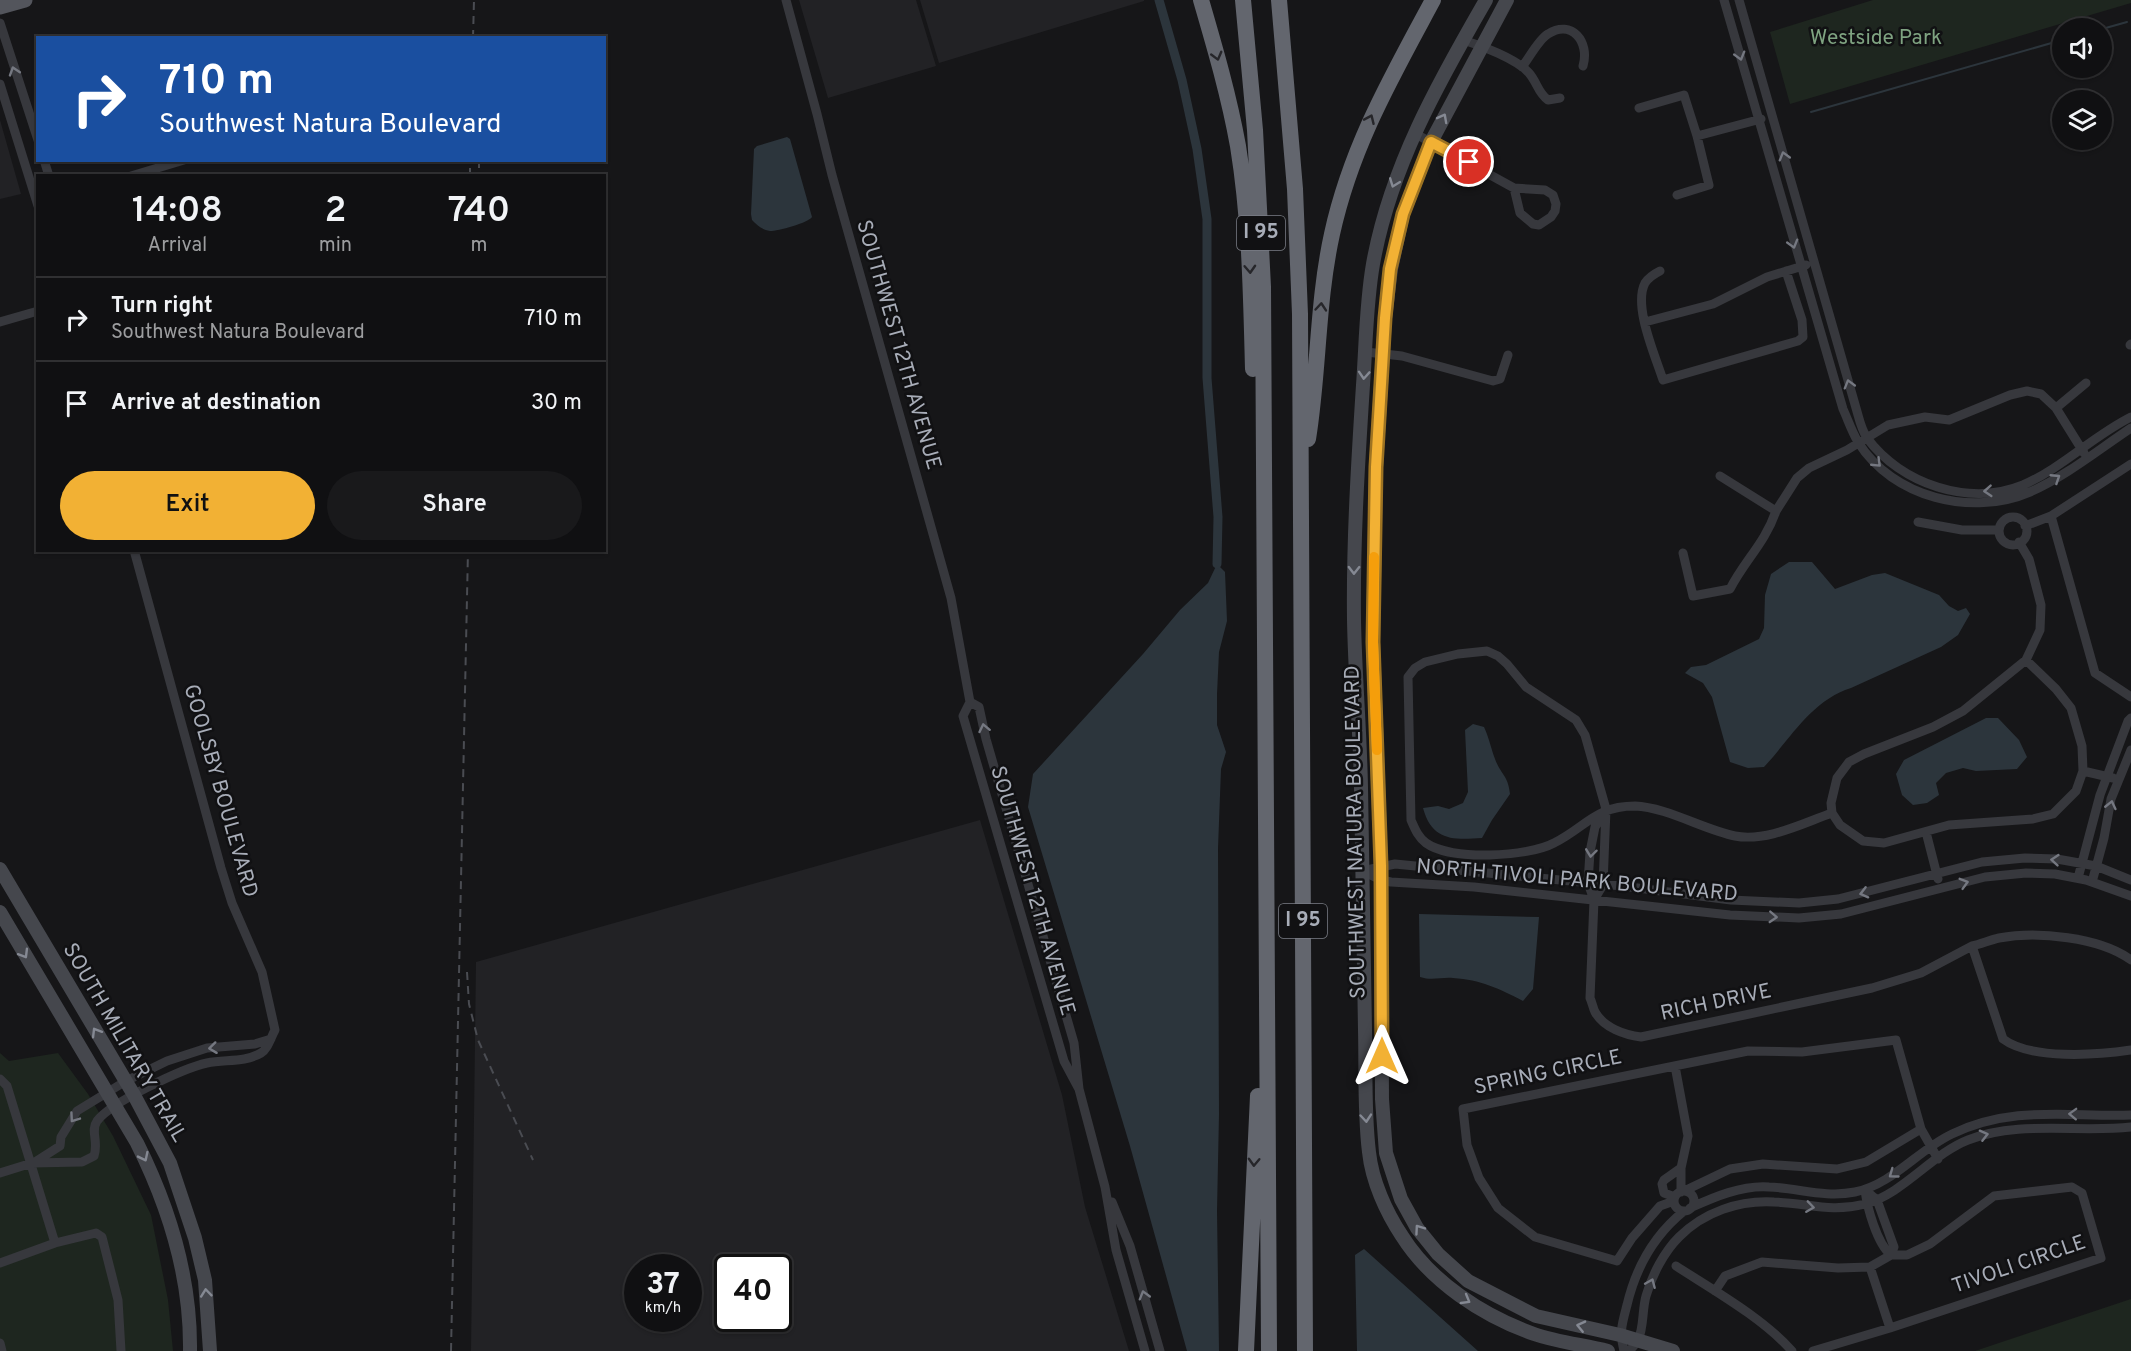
<!DOCTYPE html>
<style>
body{margin:0;font-family:Overpass,sans-serif;background:#19191b;color:#f1f3f6;height:100vh;display:flex;flex-direction:column;font-size:22px;white-space:nowrap}
*{box-sizing:border-box;margin:0}
p{font-size:20px;color:#9c9d9f}
.icon{flex:none;width:33px;height:33px;fill:none;stroke:currentColor;stroke-width:2;stroke-linecap:round;stroke-linejoin:round}
.map{position:relative;flex:1;overflow:hidden}
.side{position:absolute;left:36px;top:174px;width:570px;height:378px;display:flex;flex-direction:column;background:#101012;border-radius:0px;box-shadow:0 2px 4px #0004,0 0 0 2px #303032}
.side>*{flex:none}
.guide{position:absolute;left:36px;top:36px;width:570px;height:126px;border-radius:0px;box-shadow:0 2px 4px #0004,0 0 0 2px #303032;background:#1a4fa0;color:#fff;overflow:hidden}
.buttons{position:absolute;left:2052px;top:18px;display:grid;gap:12px}
.buttons a{display:grid;place-items:center;width:60px;height:60px;border-radius:50%;background:#101012;box-shadow:0 2px 4px #0004,0 0 0 2px #303032;font-size:30px}
.speed{position:absolute;left:624px;top:1254px;display:flex;gap:12px;font-size:30px;font-weight:700;text-align:center}
.speed>*{display:grid;place-content:center;width:78px;height:78px;border-radius:50%;background:#101012;box-shadow:0 2px 4px #0004,0 0 0 2px #303032;line-height:1}
.speed small{font-size:15px;font-weight:400}
.speed .limit{border:3px solid #111;border-radius:9px;background:#fff;color:#111}
.pin{position:absolute;display:grid;place-items:center;width:51px;height:51px;color:#fff;margin:-26px;border:3px solid #fff;border-radius:50%;box-shadow:0 2px 6px #0007}
.me{position:absolute;width:66px;margin:-33px;rotate:0deg;stroke-linejoin:round;filter:drop-shadow(0 0 4px #0008)}
.turn{display:flex;align-items:center;gap:21px;height:126px;padding:0 24px;font-size:27px}
.turn .icon{width:78px;height:78px;stroke-width:2.5}
.turn b{display:block;font-size:42px;line-height:51px}
.eta{display:flex;justify-content:space-evenly;align-items:center;height:102px;text-align:center}
.eta b{font-size:36px;font-weight:600;line-height:42px}
.cta{display:flex;gap:12px;margin-top:auto;padding:12px 24px}
.cta a{flex:1;height:69px;border-radius:36px;background:#f2b134;color:#111;font-size:24px;font-weight:600;line-height:69px;text-align:center}
.cta a+a{background:#19191b;color:#f1f3f6}
ul{padding:0;list-style:none}
li{display:flex;align-items:center;gap:18px;height:84px;padding:0 24px;border-top:2px solid #303032}
li div{flex:1}
li b{display:block;font-size:22px}
li em{font-style:normal}
.map>svg:first-child{display:block}
</style>
<div class="map">
<svg width="2131" height="1351" viewBox="0 0 2131 1351">
<rect width="100%" height="100%" fill="#161618"/>
<path fill="#222225" fill-rule="evenodd" d="M 799,0 L 916,0 L 936,66 L 828,98 Z
M 920,0 L 1144,0 L 1144,1 L 939,63 Z
M 0,120 L 21,194 L 0,199 Z
M 980,820 L 1062,1095 L 1085,1207 L 1129,1351 L 471,1351 L 476,962 ZM 638,1268 L 688,1268 L 688,1318 L 638,1318 ZM 728,1268 L 778,1268 L 778,1318 L 728,1318 Z"/>
<path fill="#1e261f" d="M 1873,0 L 2131,0 L 2131,3 L 1790,104 L 1770,32 Z
M 0,1053 L 9,1061 L 58,1053 L 88,1094 L 113,1136 L 151,1215 L 168,1300 L 173,1351 L 0,1351 Z
M 2131,1299 L 2131,1351 L 1975,1351 Z"/>
<path fill="#2c353c" d="M 787,137 L 790,139 L 812,217 C 808,223 778,231 770,231 C 762,230 757,225 752,220 L 751,214 L 754,149 L 757,146 Z
M 1789,562 L 1812,562 L 1835,589 L 1872,575 L 1885,573 L 1939,595 L 1949,606 L 1958,611 L 1966,608 L 1970,614 L 1958,635 L 1941,647 L 1851,688 C 1812,700 1791,738 1764,767 L 1748,768 L 1730,762 L 1712,697 L 1703,683 L 1685,673 L 1691,667 L 1706,665 L 1759,639 L 1764,628 L 1765,595 L 1771,574 Z
M 1217,564 L 1225,572 L 1227,621 L 1219,652 L 1217,694 L 1217,725 L 1226,752 L 1221,769 L 1218,848 L 1219,1114 L 1217,1211 L 1219,1351 L 1187,1351 L 1130,1146 L 1028,807 L 1033,774 L 1143,654 L 1180,610 L 1208,583 Z
M 1986,718 L 1998,718 L 2019,740 L 2027,757 L 2017,769 L 1976,771 L 1963,768 L 1946,773 L 1936,783 L 1939,795 L 1927,803 L 1913,805 L 1902,795 L 1896,774 L 1904,760 Z
M 1473,724 L 1484,727 C 1489,738 1491,748 1495,759 C 1501,775 1508,775 1510,794 L 1492,820 L 1482,838 C 1453,840 1432,841 1423,808 L 1438,806 L 1449,809 L 1463,803 L 1468,792 L 1465,730 Z
M 1419,914 L 1539,917 L 1533,989 L 1523,1001 C 1498,988 1481,980 1453,978 C 1441,977 1432,981 1420,977 Z
M 1364,1249 L 1478,1351 L 1357,1351 L 1355,1255 Z"/>
<g fill="none" stroke-linecap="round" stroke-linejoin="round">
<path stroke="#2c353c" stroke-width="2" d="M 2102,29 L 2127,22
M 1811,112 L 2062,40"/>
<path stroke="#2c353c" stroke-width="9" d="M 1159,0 L 1182,80 L 1197,149 L 1207,219 L 1207,378 L 1218,517 L 1217,564"/>
<path stroke="#37383d" stroke-width="9" d="M 786,0 L 817,114 L 832,175 L 951,598 L 970,702 L 963,716 L 1064,1061 L 1079,1089
M 1724,0 L 1843,409 C 1848,420 1852,432 1858,442 C 1893,498 1972,517 2030,492 C 2066,476 2098,450 2131,428
M 1739,0 L 1856,408 C 1859,418 1861,429 1867,438 C 1901,484 1969,507 2023,485 C 2062,468 2093,436 2131,417
M 0,23 L 38,140
M 1463,40 C 1480,45 1517,59 1529,73 C 1537,82 1538,93 1548,100 L 1560,98
M 1522,67 C 1529,58 1539,39 1548,34 C 1572,19 1590,42 1583,66
M 0,84 L 38,206
M 1639,108 L 1684,95 L 1697,136 L 1709,185 L 1677,195
M 1414,133 L 1514,188 L 1545,190 L 1553,195 L 1556,204 L 1555,211 L 1551,217 L 1539,225 L 1533,224 L 1520,213 L 1514,188
M 1697,136 L 1761,119
M 44,160 L 49,176
M 131,176 L 184,160
M 1660,271 C 1654,274 1649,277 1645,283 C 1633,306 1655,355 1663,380 L 1798,341 L 1803,337 L 1802,320 L 1786,271
M 0,322 L 38,311
M 1645,322 L 1713,304 L 1767,277 L 1806,265
M 2130,345 L 2131,344
M 1366,352 L 1402,356 L 1493,381 L 1500,379 L 1508,355
M 2056,408 L 2086,383
M 1720,476 L 1776,511 L 1797,478 L 1809,468 L 1847,450 L 1888,425 L 1925,417 L 1949,420 L 2010,395 L 2027,391 L 2041,394 L 2056,408 L 2084,453
M 2051,516 L 2095,673 L 2131,697
M1999 531a14 14 0 1 1 28 0a14 14 0 1 1-28 0Z
M 1918,522 L 1962,530 L 1999,530
M 2025,526 L 2051,516 L 2131,464
M 2019,542 L 2029,559 L 2041,605 L 2040,630 L 2026,660 L 1963,711 L 1933,727 L 1864,754 L 1849,762 L 1837,778 L 1831,803 L 1832,813 L 1840,825 L 1863,841 L 1884,843 L 1949,825 L 2033,819 L 2053,814 L 2076,791 L 2083,771 L 2082,746 L 2071,708 L 2056,689 L 2026,660
M 1683,553 L 1693,596 L 1730,589 C 1745,560 1765,543 1776,511
M 970,702 L 979,707 L 986,739 L 1074,1043 L 1079,1089 L 1105,1187 L 1116,1250 L 1145,1351
M 2083,771 L 2113,778
M 1832,813 C 1803,823 1767,842 1735,836 C 1705,830 1666,807 1635,806 C 1595,806 1586,827 1554,843 C 1528,857 1451,861 1426,843 C 1418,837 1415,829 1411,820 L 1408,677 L 1415,668 L 1425,662 L 1458,654 L 1487,651 L 1498,656 L 1507,664 L 1526,687 L 1576,720 L 1585,735 L 1606,809 L 1603,885 L 1594,900 L 1590,998 C 1592,1002 1593,1008 1595,1012 C 1604,1028 1625,1035 1641,1037 L 1872,988 L 1921,973 L 1972,946
M 1926,832 L 1938,879
M 1362,871 L 1381,880 L 1391,882 L 1474,887 L 1730,915 L 1799,918 L 1841,914 L 1985,877 L 2026,873 L 2055,874 L 2086,880 L 2131,896
M 1362,871 L 1395,864 L 1622,886 L 1731,900 L 1799,903 L 1838,899 L 1982,862 L 2025,858 L 2057,859 L 2096,866 L 2131,880
M 2078,878 L 2100,795 L 2128,721 L 2131,718
M 2092,882 L 2104,838 L 2111,799 L 2131,750
M 1594,900 L 1588,883 L 1590,852 L 1595,827 L 1605,811
M 2131,960 C 2100,937 2037,931 1999,938 C 1990,940 1981,944 1972,946 L 2003,1039 C 2031,1060 2097,1055 2131,1050
M 1675,1066 L 1688,1136 L 1681,1168 L 1681,1192
M 0,1079 L 7,1086 L 55,1243
M 1921,1129 L 1938,1159
M 35,1162 L 60,1146 L 61,1137 L 77,1111 L 126,1081 L 167,1061 L 207,1048 L 255,1044 L 271,1039
M 0,1173 L 32,1163 L 82,1162 L 94,1156 C 99,1141 90,1131 97,1121 C 111,1102 184,1068 207,1063 C 225,1059 244,1063 261,1053 C 268,1049 271,1037 275,1030 L 262,972 L 232,903 L 221,868 L 134,550
M 1865,1190 L 1877,1200 L 1894,1247 L 1891,1255 C 1877,1244 1867,1207 1865,1190 Z
M1674 1201a10 10 0 1 1 20 0a10 10 0 1 1-20 0Z
M 1675,1197 L 1664,1193 L 1662,1184 L 1664,1180 L 1681,1168
M 1674,1201 L 1660,1206 L 1632,1238 L 1617,1261 L 1535,1237 L 1498,1208 L 1479,1178 L 1467,1145 L 1463,1109 L 1748,1051 L 1802,1052 L 1896,1040 L 1921,1129 L 1866,1162 L 1837,1169 L 1763,1164 L 1730,1169 L 1684,1191
M 1112,1202 L 1130,1246 L 1160,1351
M 1690,1208 C 1714,1197 1742,1185 1769,1187 C 1798,1188 1825,1198 1855,1192 C 1893,1184 1918,1150 1952,1134 C 2013,1105 2067,1117 2131,1115
M 0,1263 L 55,1243 L 96,1233 L 102,1237 L 118,1300 L 121,1351
M 1676,1266 C 1713,1290 1763,1318 1792,1351
M 1870,1267 L 1890,1328
M 1715,1291 L 1725,1276 L 1762,1262 L 1838,1268 L 1870,1267 L 1891,1255 L 1907,1255 L 1930,1244 L 1994,1196 L 2072,1187 L 2082,1193 L 2101,1258 L 1890,1328 L 1813,1351
M 0,1343 L 2,1351
M 1624,1351 C 1619,1332 1622,1324 1627,1305 C 1636,1267 1653,1236 1684,1211
M 1629,1351 C 1632,1348 1636,1344 1638,1340 C 1644,1328 1642,1310 1646,1296 C 1652,1275 1664,1252 1679,1237 C 1704,1212 1739,1200 1774,1202 C 1808,1203 1830,1213 1865,1204 C 1903,1194 1932,1154 1968,1140 C 2018,1120 2079,1133 2131,1127"/>
<path stroke="#45474d" stroke-width="14" d="M 1486,0 C 1438,83 1390,168 1373,264 C 1366,304 1366,344 1363,385 C 1358,463 1353,542 1354,620 C 1355,676 1360,731 1361,787 C 1362,868 1364,949 1365,1030 C 1366,1071 1364,1111 1369,1152 C 1372,1181 1386,1212 1402,1236 C 1431,1282 1483,1316 1534,1334 C 1557,1342 1584,1345 1608,1351
M 1507,0 L 1431,142 L 1403,214 L 1391,269 L 1385,319 L 1376,467 L 1373,642 L 1381,866 L 1382,1099 L 1386,1153 L 1401,1199 L 1417,1228 L 1438,1254 L 1468,1281 L 1536,1316 L 1620,1335 L 1673,1351
M 0,869 L 134,1095 L 170,1163 L 195,1238 L 205,1280 L 210,1351
M 0,912 L 137,1143 C 169,1207 191,1279 190,1351"/>
<path stroke="#53555c" stroke-width="15" d="M 0,7 L 25,0"/>
<path stroke="#63666e" stroke-width="16" d="M 1201,0 C 1215,48 1229,96 1238,146 C 1250,220 1251,294 1253,369
M 1243,0 L 1255,130 L 1263,287 L 1269,1351
M 1279,0 L 1295,189 L 1300,314 L 1305,1351
M 1308,439 C 1319,371 1317,302 1332,234 C 1351,147 1391,78 1433,0
M 1246,1351 L 1258,1096"/>
<path stroke="#4a4c52" stroke-width="2" stroke-dasharray="8 6" stroke-linecap="butt" d="M 473,38 L 474,0
M 479,160 L 479,176
M 470,176 L 470,160
M 467,972 L 469,1004 L 478,1040 L 533,1160
M 451,1351 L 468,550"/>
</g>
<defs><path id="oneway-chevron" d="M-2-3.5L2.5 0L-2 3.5" fill="none" stroke-width="1.6" stroke-linecap="round" stroke-linejoin="round" transform="scale(1.5)"/></defs>
<g stroke="#26262a">
<use href="#oneway-chevron" transform="translate(1217 56) rotate(75)"/>
<use href="#oneway-chevron" transform="translate(1370 119) rotate(-66)"/>
<use href="#oneway-chevron" transform="translate(1250 269) rotate(87)"/>
<use href="#oneway-chevron" transform="translate(1321 307) rotate(-85)"/>
<use href="#oneway-chevron" transform="translate(1254 1162) rotate(92)"/>
</g>
<g stroke="#757881">
<use href="#oneway-chevron" transform="translate(1740 56) rotate(74)"/>
<use href="#oneway-chevron" transform="translate(14 71) rotate(-108)"/>
<use href="#oneway-chevron" transform="translate(1784 156) rotate(-106)"/>
<use href="#oneway-chevron" transform="translate(1793 244) rotate(74)"/>
<use href="#oneway-chevron" transform="translate(1849 384) rotate(-106)"/>
<use href="#oneway-chevron" transform="translate(1877 463) rotate(44)"/>
<use href="#oneway-chevron" transform="translate(2056 478) rotate(-33)"/>
<use href="#oneway-chevron" transform="translate(1988 491) rotate(176)"/>
<use href="#oneway-chevron" transform="translate(984 728) rotate(-102)"/>
<use href="#oneway-chevron" transform="translate(2111 805) rotate(-77)"/>
<use href="#oneway-chevron" transform="translate(1591 853) rotate(97)"/>
<use href="#oneway-chevron" transform="translate(2055 860) rotate(-175)"/>
<use href="#oneway-chevron" transform="translate(1964 883) rotate(-16)"/>
<use href="#oneway-chevron" transform="translate(1864 893) rotate(166)"/>
<use href="#oneway-chevron" transform="translate(1773 917) rotate(3)"/>
<use href="#oneway-chevron" transform="translate(213 1048) rotate(173)"/>
<use href="#oneway-chevron" transform="translate(2073 1114) rotate(-178)"/>
<use href="#oneway-chevron" transform="translate(74 1118) rotate(125)"/>
<use href="#oneway-chevron" transform="translate(1984 1135) rotate(-14)"/>
<use href="#oneway-chevron" transform="translate(1893 1174) rotate(144)"/>
<use href="#oneway-chevron" transform="translate(1810 1207) rotate(8)"/>
<use href="#oneway-chevron" transform="translate(1651 1283) rotate(-67)"/>
<use href="#oneway-chevron" transform="translate(1144 1295) rotate(-106)"/>
</g>
<g stroke="#858993">
<use href="#oneway-chevron" transform="translate(1443 118) rotate(-62)"/>
<use href="#oneway-chevron" transform="translate(1394 183) rotate(111)"/>
<use href="#oneway-chevron" transform="translate(1364 375) rotate(94)"/>
<use href="#oneway-chevron" transform="translate(1354 570) rotate(91)"/>
<use href="#oneway-chevron" transform="translate(24 954) rotate(59)"/>
<use href="#oneway-chevron" transform="translate(96 1032) rotate(-121)"/>
<use href="#oneway-chevron" transform="translate(1366 1118) rotate(85)"/>
<use href="#oneway-chevron" transform="translate(144 1157) rotate(64)"/>
<use href="#oneway-chevron" transform="translate(1419 1229) rotate(-125)"/>
<use href="#oneway-chevron" transform="translate(206 1293) rotate(-96)"/>
<use href="#oneway-chevron" transform="translate(1466 1300) rotate(30)"/>
<use href="#oneway-chevron" transform="translate(1581 1326) rotate(-167)"/>
</g>
<g fill="none" stroke-linecap="round" stroke-linejoin="round">
<defs>
<path id="route" d="M 1382,1056 L 1381,866 L 1373,642 L 1376,467 L 1385,318 L 1390,269 L 1403,214 L 1431,142 L 1469,162"/>
</defs>
<use href="#route" stroke="#9d7322" stroke-width="15"/>
<use href="#route" stroke="#f2b134" stroke-width="10"/>
<path stroke="#f59e0b" stroke-width="10" d="M 1374,557 L 1373,642 L 1377,750"/>
</g>
<g text-anchor="middle" dominant-baseline="central" stroke-width="5" stroke-linejoin="round" paint-order="stroke">
<g fill="#111113" stroke="#7b7e86" stroke-width="1.5">
<rect x="1237" y="216" width="48" height="34" rx="4.5"/>
<rect x="1279" y="904" width="48" height="34" rx="4.5"/>
</g>
<g font-size="20" font-weight="bold" fill="#a8adb8">
<text x="1261" y="233">I 95</text>
<text x="1303" y="921">I 95</text>
</g>
<g font-size="21" fill="#7fa381" stroke="#111113">
<text x="1876" y="38">Westside Park</text>
</g>
<g font-size="21" fill="#a8adb8" stroke="#111113">
<text transform="translate(898 345) rotate(74)">SOUTHWEST 12TH AVENUE</text>
<text transform="translate(220 791) rotate(74)">GOOLSBY BOULEVARD</text>
<text transform="translate(1356 832) rotate(-91)">SOUTHWEST NATURA BOULEVARD</text>
<text transform="translate(1577 881) rotate(5)">NORTH TIVOLI PARK BOULEVARD</text>
<text transform="translate(1032 891) rotate(74)">SOUTHWEST 12TH AVENUE</text>
<text transform="translate(1716 1003) rotate(-12)">RICH DRIVE</text>
<text transform="translate(124 1043) rotate(60)">SOUTH MILITARY TRAIL</text>
<text transform="translate(1548 1073) rotate(-12)">SPRING CIRCLE</text>
<text transform="translate(2019 1265) rotate(-19)">TIVOLI CIRCLE</text>
</g>
</g>
</svg>
<div class="buttons">
<a><svg class="icon" aria-label="sound" viewBox="0 0 24 24"><path d="M4 9h4l5-4v14l-5-4H4zM17 9q2 3 0 6"/></svg></a>
<a><svg class="icon" aria-label="layers" viewBox="0 0 24 24"><path d="M12 4l9 5-9 5-9-5zM3 14l9 5 9-5"/></svg></a>
</div>
<div class="speed"><div>37<small>km/h</small></div><div class="limit">40</div></div>
<div class="pin" style="left:1469px;top:162px;background:#d93025"><svg class="icon" aria-label="arrive" viewBox="0 0 24 24"><path d="M6 21V4h12l-3 4 3 4H6"/></svg></div>
<svg class="me" style="left:1382px;top:1056px" viewBox="-20 -20 40 40"><path d="M0-17L14 15 0 8-14 15z" fill="#f2b134" stroke="#fff" stroke-width="4"/></svg>
<div class="guide">
<div class="turn"><svg class="icon" aria-label="right" viewBox="0 0 24 24"><path d="M7 20v-9h11M14 6l5 5-5 5"/></svg><div><b>710 m</b>Southwest Natura Boulevard</div></div>
</div>
<section class="side">
<div class="eta">
<div><b>14:08</b><p>Arrival</p></div>
<div><b>2</b><p>min</p></div>
<div><b>740</b><p>m</p></div>
</div>
<ul>
<li><svg class="icon" aria-label="right" viewBox="0 0 24 24"><path d="M7 20v-9h11M14 6l5 5-5 5"/></svg><div><b>Turn right</b><p>Southwest Natura Boulevard</p></div><em>710 m</em></li>
<li><svg class="icon" aria-label="arrive" viewBox="0 0 24 24"><path d="M6 21V4h12l-3 4 3 4H6"/></svg><div><b>Arrive at destination</b></div><em>30 m</em></li>
</ul>
<div class="cta"><a>Exit</a><a>Share</a></div>
</section>
</div>
